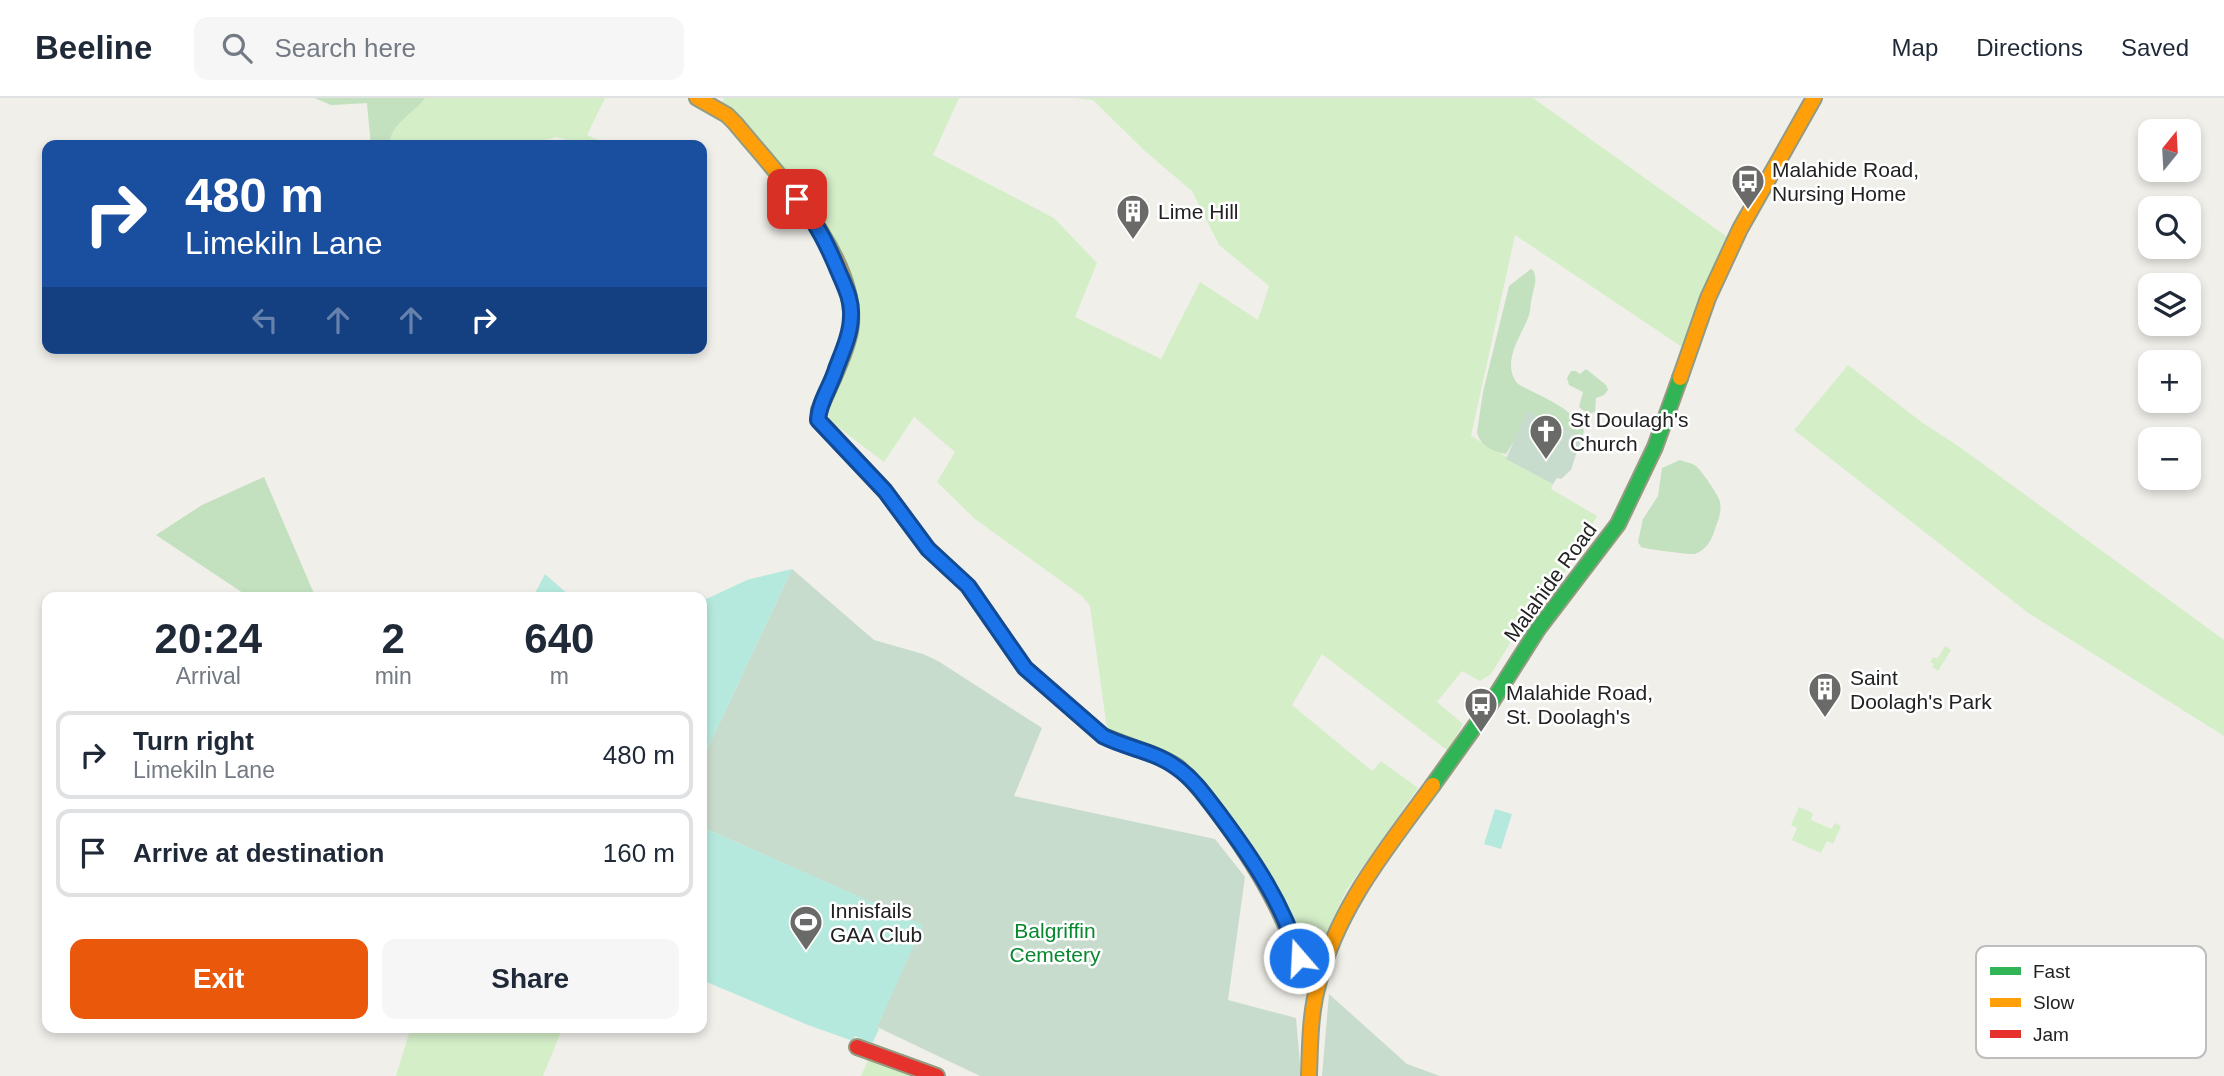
<!DOCTYPE html>
<meta charset="utf-8">
<style>
body{margin:0;font-family:Helvetica,sans-serif;background:#f6f6f7;color:#1f2937;height:100vh;display:flex;flex-direction:column;font-size:26px;white-space:nowrap}
*{box-sizing:border-box;margin:0}
p{font-size:23px;color:#747a83}
.icon{flex:none;width:38px;height:38px;fill:none;stroke:currentColor;stroke-width:2;stroke-linecap:round;stroke-linejoin:round}
.map{position:relative;flex:1;overflow:hidden}
.side{position:absolute;left:42px;top:494px;width:665px;height:441px;display:flex;flex-direction:column;background:#fff;border-radius:14px;box-shadow:0 4px 10px #0003}
.side>*{flex:none}
.guide{position:absolute;left:42px;top:42px;width:665px;height:214px;border-radius:14px;box-shadow:0 4px 10px #0003;background:#1a4fa0;color:#fff;overflow:hidden}
.needle{width:46px;rotate:18deg}
.buttons{position:absolute;left:2138px;top:21px;display:grid;gap:14px}
.buttons a{display:grid;place-items:center;width:63px;height:63px;border-radius:14px;background:#fff;box-shadow:0 4px 10px #0003;font-size:35px}
.pin{position:absolute;display:grid;place-items:center;width:60px;height:60px;color:#fff;margin:-30px;border-radius:14px;box-shadow:0 4px 10px #0006}
.me{position:absolute;width:77px;margin:-38px;rotate:341deg;stroke-linejoin:round;filter:drop-shadow(0 0 5px #0008)}
.turn{display:flex;align-items:center;gap:24px;height:147px;padding:0 28px;font-size:32px}
.turn .icon{width:91px;height:91px;stroke-width:2.5}
.turn b{display:block;font-size:49px;line-height:60px}
.lanes{display:flex;align-items:center;height:66px;padding:0 28px;background:#0003;justify-content:center;gap:35px;direction:ltr}
.lanes .off{opacity:.35}
.eta{display:flex;justify-content:space-evenly;align-items:center;height:119px;text-align:center}
.eta b{font-size:42px;font-weight:700;line-height:49px}
.button{display:flex;gap:14px;margin-top:auto;padding:14px 28px}
.button a{flex:1;height:80px;border-radius:14px;background:#ea580c;color:#fff;font-size:28px;font-weight:700;line-height:80px;text-align:center}
.button a+a{background:#f6f6f7;color:#1f2937}
ul{padding:0;list-style:none}
li{display:flex;align-items:center;gap:21px;height:88px;margin:0 14px 10px;padding:0 14px;border:4px solid #e0e1e3;border-radius:14px}
li div{flex:1}
li b{display:block;font-size:26px}
li em{font-style:normal}
header{display:flex;align-items:center;gap:42px;box-sizing:border-box;height:98px;padding:0 35px;background:#fff;border-bottom:2px solid #e0e1e3}
header strong{font-size:33px}
nav{display:flex;gap:38px;margin-inline-start:auto;font-size:24px}
.search{width:490px;height:63px;background:#f6f6f7;display:flex;align-items:center;gap:18px;box-sizing:border-box;padding:0 24px;border-radius:14px;color:#747a83;font-size:26px}
.map>svg:first-child{display:block}
</style>
<header>
<strong>Beeline</strong>
<div class="search"><svg class="icon" aria-label="search" viewBox="0 0 24 24"><circle cx="10" cy="10" r="6"/><path d="M15 15l6 6"/></svg>Search here</div>
<nav><a>Map</a><a>Directions</a><a>Saved</a></nav>
</header>
<div class="map">
<svg width="2224" height="978" viewBox="0 0 2224 978">
<rect width="100%" height="100%" fill="#f0efea"/>
<path fill="#d4eec8" d="M 315,0 L 605,0 L 587,37 L 609,47 L 581,47 L 557,39 L 525,47 L 371,47 L 367,5 L 331,7 Z
M 724,0 L 959,0 L 933,57 L 1054,120 L 1097,165 L 1075,219 L 1161,261 L 1200,184 L 1258,222 L 1269,188 L 1219,147 L 1192,93 L 1146,54 L 1093,2 L 1074,0 L 1533,0 L 1730,141 L 1685,251 L 1515,137 L 1471,338 L 1553,386 L 1551,391 L 1597,418 L 1562,479 L 1521,527 L 1491,576 L 1480,583 L 1462,573 L 1437,604 L 1463,626 L 1448,653 L 1322,556 L 1292,607 L 1372,673 L 1381,663 L 1418,690 L 1347,791 L 1310,869 L 1299,836 L 1201,684 L 1107,631 L 1090,508 L 1082,498 L 975,421 L 937,384 L 955,354 L 914,319 L 884,364 L 830,323 L 828,313 L 860,231 L 858,199 L 842,160 L 816,117 L 748,28 L 721,7 Z
M 1848,267 L 1920,323 L 1961,350 L 2224,542 L 2224,638 L 2027,514 L 1794,332 Z
M 1945,548 L 1951,552 L 1938,573 L 1932,569 L 1934,566 L 1930,564 L 1933,559 L 1937,561 Z
M 1799,709 L 1813,715 L 1811,722 L 1831,731 L 1835,725 L 1841,728 L 1833,746 L 1827,743 L 1821,755 L 1792,742 L 1797,730 L 1791,727 Z
M 411,929 L 563,929 L 543,978 L 396,978 Z
M 869,960 L 917,978 L 861,978 Z"/>
<path fill="#c3e0bf" d="M 315,0 L 425,0 C 413,16 391,25 389,47 L 371,47 L 367,5 L 331,7 Z
M 1531,171 L 1533,172 C 1538,182 1534,188 1532,199 C 1530,206 1531,213 1528,220 C 1519,241 1501,266 1518,286 C 1541,299 1572,309 1584,333 L 1579,349 L 1569,351 L 1565,331 L 1558,324 L 1542,331 L 1522,330 L 1506,356 C 1494,354 1480,348 1477,334 L 1483,294 L 1509,188 Z
M 1586,271 L 1606,287 L 1608,292 L 1604,297 L 1596,300 L 1595,314 L 1588,316 L 1579,309 L 1583,294 L 1569,287 L 1567,280 L 1571,273 L 1576,273 L 1580,276 Z
M 1680,362 C 1685,364 1692,365 1696,368 C 1701,372 1719,398 1720,404 C 1722,413 1718,423 1715,431 C 1712,442 1706,452 1695,456 C 1691,457 1646,451 1641,449 L 1638,444 L 1643,421 L 1658,398 L 1662,370 Z
M 264,379 L 312,491 L 316,499 L 249,499 L 156,437 L 202,407 Z"/>
<path fill="#c8dccd" d="M 1527,313 L 1582,338 L 1571,372 L 1561,381 L 1557,380 L 1553,386 L 1506,361 Z
M 792,471 L 874,542 L 923,556 L 938,563 L 1042,630 L 1014,698 L 1215,741 L 1245,779 L 1228,902 L 1296,920 L 1301,978 L 980,978 L 877,929 L 922,827 L 702,729 L 702,662 Z
M 1329,896 L 1407,966 L 1440,978 L 1322,978 Z"/>
<path fill="#b5e9de" d="M 792,471 L 702,662 L 702,503 L 747,482 Z
M 545,476 L 571,499 L 533,499 Z
M 1495,711 L 1512,716 L 1501,751 L 1484,746 Z
M 702,729 L 923,827 L 877,929 L 879,931 L 872,946 L 855,938 L 853,943 L 808,927 L 702,882 Z"/>
<g fill="none" stroke-linecap="round" stroke-linejoin="round">
<defs>
<path id="fast" d="M 1433,687 L 1488,610 L 1538,531 L 1618,426 L 1655,349 L 1680,280"/>
<path id="slow" d="M 697,0 L 727,17 L 735,25 C 777,76 856,157 851,226 C 850,247 828,292 819,312 L 818,322 L 823,327
M 1680,280 L 1708,200 L 1740,131 L 1814,0
M 1137,651 C 1150,655 1164,660 1176,668 C 1193,681 1206,699 1219,716 C 1257,768 1288,819 1305,882 L 1317,889
M 1309,978 C 1310,948 1310,916 1318,887 C 1337,810 1387,750 1433,687"/>
<path id="jam" d="M 823,327 L 885,393 L 928,451 L 968,488 L 1025,570 L 1103,638 L 1137,651
M 857,949 L 937,978"/>
</defs>
<use href="#fast" stroke="#949b80" stroke-width="18"/>
<use href="#slow" stroke="#949b80" stroke-width="18"/>
<use href="#jam" stroke="#949b80" stroke-width="18"/>
<use href="#fast" stroke="#30b455" stroke-width="14"/>
<use href="#slow" stroke="#ff9f0a" stroke-width="14"/>
<use href="#jam" stroke="#e5322d" stroke-width="14"/>
</g>
<g fill="none" stroke-linecap="round" stroke-linejoin="round">
<defs>
<path id="route" d="M 797,101 C 817,125 828,148 840,177 C 846,191 852,203 851,218 C 851,236 842,255 836,271 C 831,288 819,304 818,322 L 885,393 L 928,451 L 968,488 L 1025,570 L 1103,638 C 1126,650 1154,653 1176,669 C 1194,681 1206,699 1219,716 C 1252,760 1284,807 1299,860"/>
</defs>
<use href="#route" stroke="#114b97" stroke-width="18"/>
<use href="#route" stroke="#1a73e8" stroke-width="12"/>
</g>
<defs>
<symbol id="bus-pin" viewBox="-11 -11 22 30"><path d="M0 17L-7.5 6A9.5 9.5 0 1 1 7.5 6Z" fill="#6a6a68" stroke="#fff"/><path d="M-5-6H5V4H4V6H2V4H-2V6H-4V4H-5ZM-3.5-4V0h7V-4ZM-3.5 1.2v1.5H-2V1.2ZM2 1.2v1.5H3.5V1.2Z" fill="#fff"/></symbol>
<symbol id="building-pin" viewBox="-11 -11 22 30"><path d="M0 17L-7.5 6A9.5 9.5 0 1 1 7.5 6Z" fill="#6a6a68" stroke="#fff"/><path d="M-4-6H4V6H1V3H-1V6H-4ZM-2.5-4.3h1.7v1.8h-1.7ZM.8-4.3h1.7v1.8H.8ZM-2.5-1h1.7V.8h-1.7ZM.8-1h1.7V.8H.8Z" fill="#fff"/></symbol>
<symbol id="church-pin" viewBox="-11 -11 22 30"><path d="M0 17L-7.5 6A9.5 9.5 0 1 1 7.5 6Z" fill="#6a6a68" stroke="#fff"/><path d="M-1.2-6h2.4v3.5h3.3v2.4h-3.3V6h-2.4V-.1h-3.3v-2.4h3.3Z" fill="#fff"/></symbol>
<symbol id="stadium-pin" viewBox="-11 -11 22 30"><path d="M0 17L-7.5 6A9.5 9.5 0 1 1 7.5 6Z" fill="#6a6a68" stroke="#fff"/><path d="M0-5a6.5 5 0 1 0 0 10a6.5 5 0 1 0 0-10ZM-3.5-1.8h7v3.6h-7Z" fill="#fff"/></symbol>
</defs>
<g fill-rule="evenodd">
<use href="#bus-pin" x="1729" y="64" width="38" height="52"/>
<use href="#building-pin" x="1114" y="94" width="38" height="52"/>
<use href="#church-pin" x="1527" y="314" width="38" height="52"/>
<use href="#building-pin" x="1806" y="572" width="38" height="52"/>
<use href="#bus-pin" x="1462" y="587" width="38" height="52"/>
<use href="#stadium-pin" x="787" y="805" width="38" height="52"/>
</g>
<g text-anchor="middle" dominant-baseline="central" stroke-width="5" stroke-linejoin="round" paint-order="stroke">
<g font-size="21" fill="#222" stroke="#fff" text-anchor="start">
<text x="1772" y="71">Malahide Road,<tspan x="1772" dy="24">Nursing Home</tspan></text>
<text x="1158" y="113">Lime Hill</text>
<text x="1570" y="321">St Doulagh's<tspan x="1570" dy="24">Church</tspan></text>
<text x="1850" y="579">Saint<tspan x="1850" dy="24">Doolagh's Park</tspan></text>
<text x="1506" y="594">Malahide Road,<tspan x="1506" dy="24">St. Doolagh's</tspan></text>
<text x="830" y="812">Innisfails<tspan x="830" dy="24">GAA Club</tspan></text>
</g>
<g font-size="21" fill="#222" stroke="#fff">
<text transform="translate(1550 484) rotate(-54)">Malahide Road</text>
</g>
<g font-size="21" fill="#07882f" stroke="#fff">
<text x="1055" y="832">Balgriffin<tspan x="1055" dy="24">Cemetery</tspan></text>
</g>
</g>
<rect x="1976" y="848" width="230" height="112" rx="10" fill="#fff" stroke="#bdbdbd" stroke-width="2"/>
<rect x="1990" y="869" width="31" height="8" fill="#30b455"/>
<rect x="1990" y="900" width="31" height="9" fill="#ff9f0a"/>
<rect x="1990" y="932" width="31" height="8" fill="#e5322d"/>
<g font-size="19" fill="#222">
<text x="2033" y="880">Fast</text>
<text x="2033" y="911">Slow</text>
<text x="2033" y="943">Jam</text>
</g>
</svg>
<div class="buttons">
<a><svg class="needle" viewBox="-14 -14 28 28"><path d="M0-13l5 13h-10z" fill="#e53935"/><path d="M0 13l5-13h-10z" fill="#747a83"/></svg></a>
<a><svg class="icon" aria-label="search" viewBox="0 0 24 24"><circle cx="10" cy="10" r="6"/><path d="M15 15l6 6"/></svg></a>
<a><svg class="icon" aria-label="layers" viewBox="0 0 24 24"><path d="M12 4l9 5-9 5-9-5zM3 14l9 5 9-5"/></svg></a>
<a>+</a>
<a>−</a>
</div>
<div class="pin" style="left:797px;top:101px;background:#d93025"><svg class="icon" aria-label="arrive" viewBox="0 0 24 24"><path d="M6 21V4h12l-3 4 3 4H6"/></svg></div>
<svg class="me" style="left:1299px;top:860px" viewBox="-20 -20 40 40"><circle r="17" fill="#1a73e8" stroke="#fff" stroke-width="3"/><path d="M0-11L8 9 0 5-8 9z" fill="#fff"/></svg>
<div class="guide">
<div class="turn"><svg class="icon" aria-label="right" viewBox="0 0 24 24"><path d="M7 20v-9h11M14 6l5 5-5 5"/></svg><div><b>480 m</b>Limekiln Lane</div></div>
<div class="lanes"><svg class="icon off" aria-label="left" viewBox="0 0 24 24"><path d="M17 20v-9H6M10 6l-5 5 5 5"/></svg><svg class="icon off" aria-label="ahead" viewBox="0 0 24 24"><path d="M12 20V5M6 11l6-6 6 6"/></svg><svg class="icon off" aria-label="ahead" viewBox="0 0 24 24"><path d="M12 20V5M6 11l6-6 6 6"/></svg><svg class="icon" aria-label="right" viewBox="0 0 24 24"><path d="M7 20v-9h11M14 6l5 5-5 5"/></svg></div>
</div>
<section class="side">
<div class="eta">
<div><b>20:24</b><p>Arrival</p></div>
<div><b>2</b><p>min</p></div>
<div><b>640</b><p>m</p></div>
</div>
<ul>
<li><svg class="icon" aria-label="right" viewBox="0 0 24 24"><path d="M7 20v-9h11M14 6l5 5-5 5"/></svg><div><b>Turn right</b><p>Limekiln Lane</p></div><em>480 m</em></li>
<li><svg class="icon" aria-label="arrive" viewBox="0 0 24 24"><path d="M6 21V4h12l-3 4 3 4H6"/></svg><div><b>Arrive at destination</b></div><em>160 m</em></li>
</ul>
<div class="button"><a>Exit</a><a>Share</a></div>
</section>
</div>
